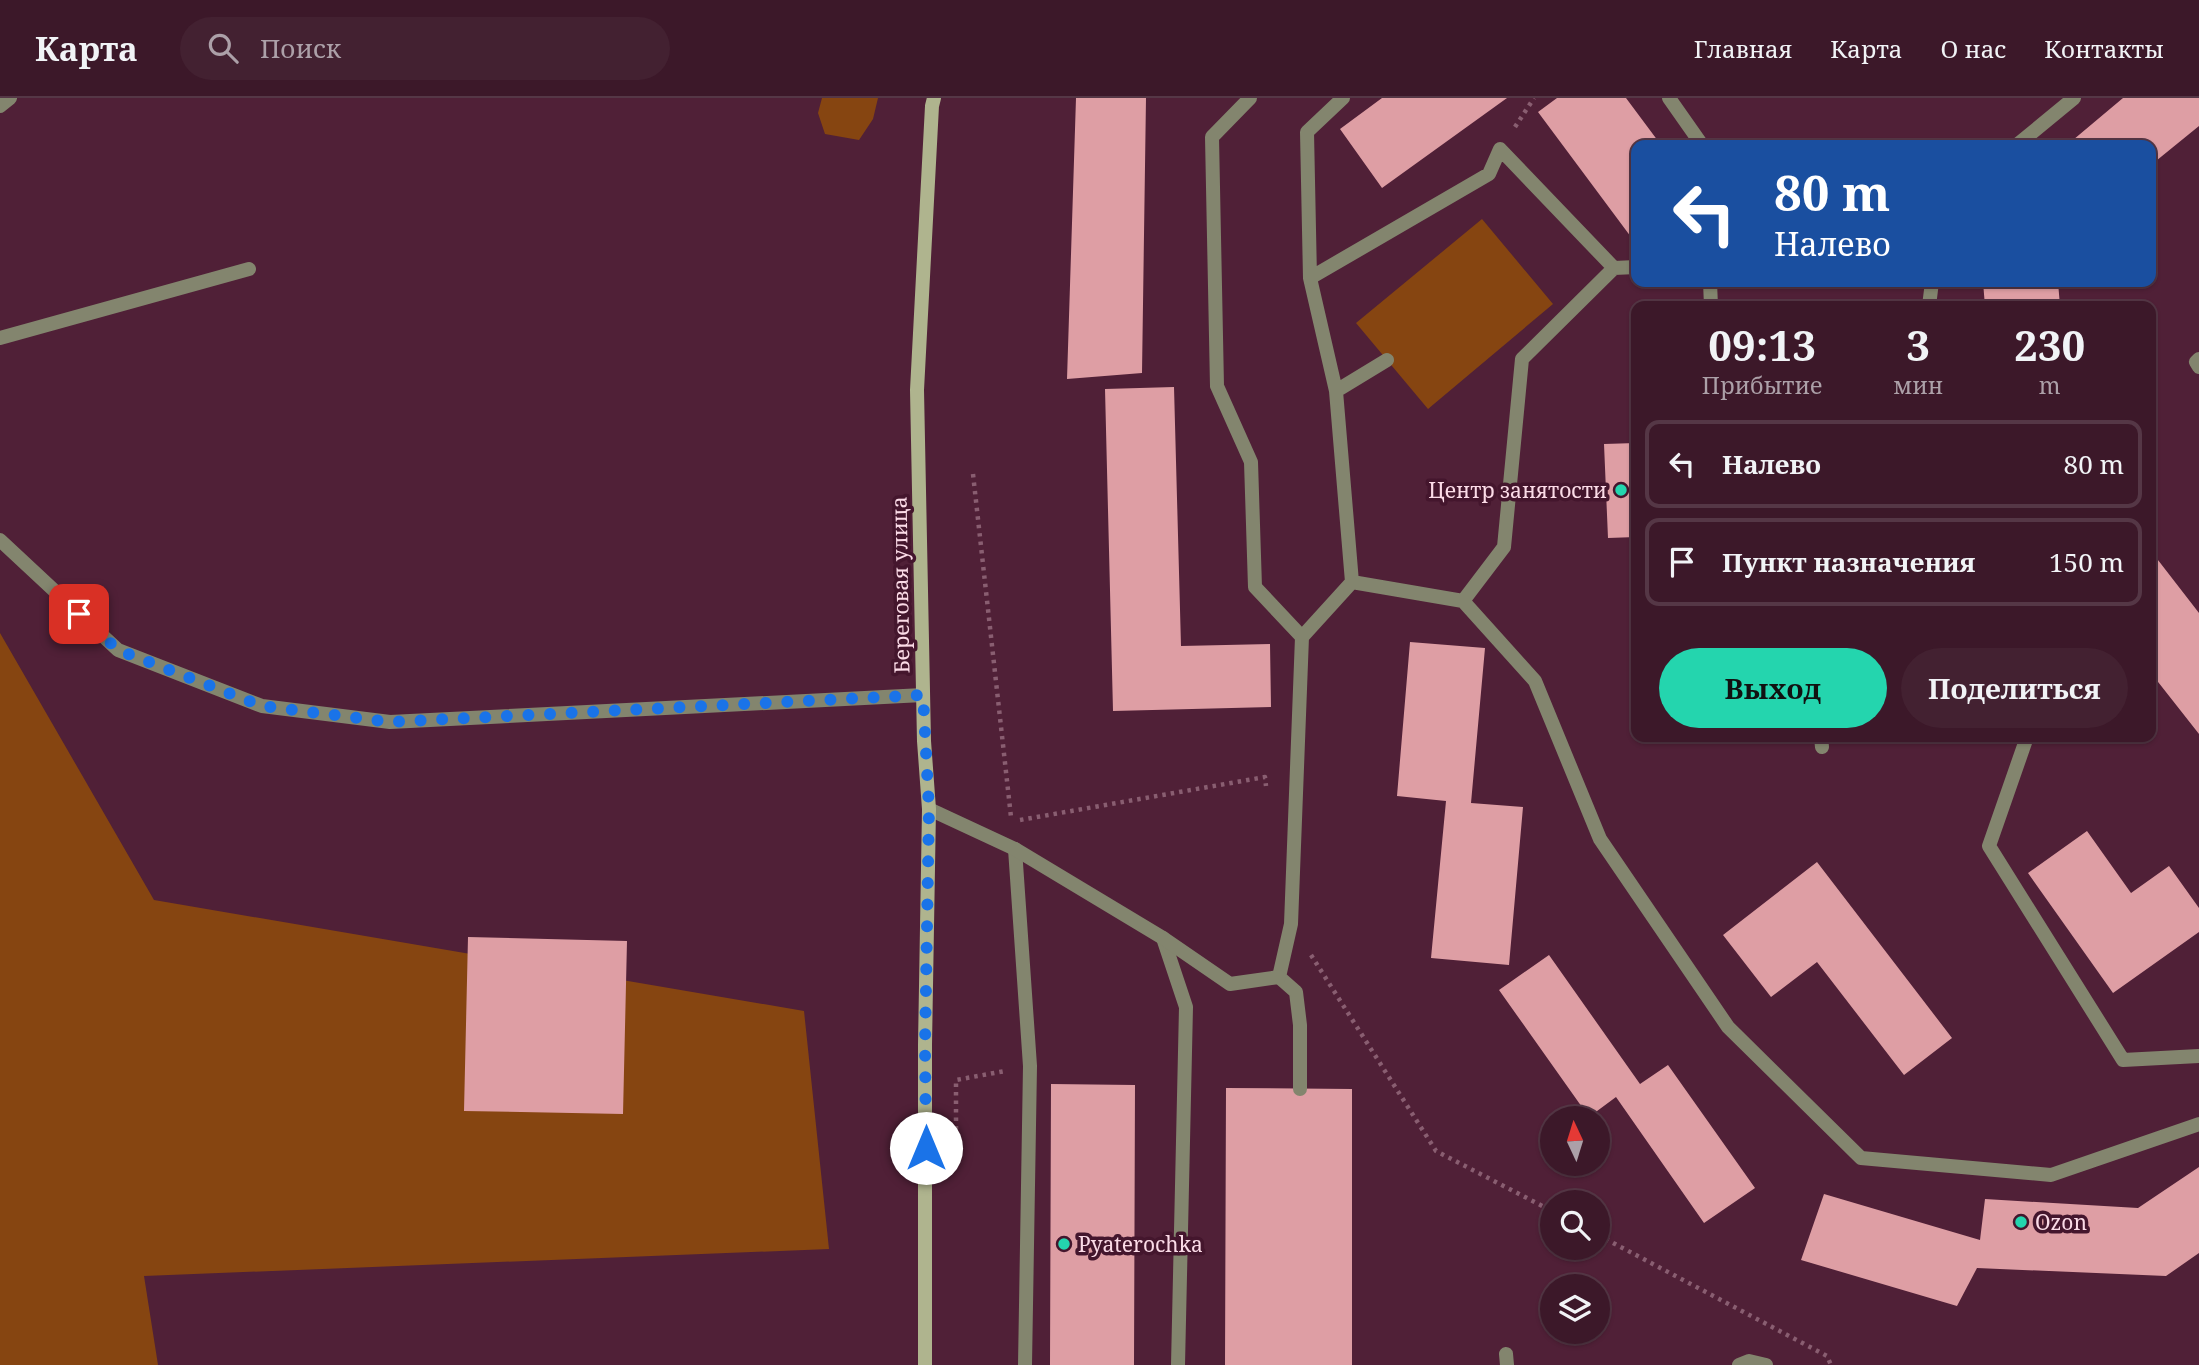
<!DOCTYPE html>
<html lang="ru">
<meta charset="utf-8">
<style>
body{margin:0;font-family:"Noto Serif",serif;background:#432131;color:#f1f3f6;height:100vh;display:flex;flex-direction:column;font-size:26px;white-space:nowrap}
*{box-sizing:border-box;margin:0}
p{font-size:23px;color:#aca0a8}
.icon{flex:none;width:38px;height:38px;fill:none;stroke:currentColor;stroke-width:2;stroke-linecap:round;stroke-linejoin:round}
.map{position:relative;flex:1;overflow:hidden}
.drawer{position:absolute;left:1631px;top:203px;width:525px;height:441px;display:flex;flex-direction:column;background:#3c1829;border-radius:14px;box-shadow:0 2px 5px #0004,0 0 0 2px #553746}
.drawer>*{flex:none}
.banner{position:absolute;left:1631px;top:42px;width:525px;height:147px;border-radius:14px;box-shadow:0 2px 5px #0004,0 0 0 2px #553746;background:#1a4fa0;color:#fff;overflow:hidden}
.needle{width:46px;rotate:356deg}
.tools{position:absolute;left:1540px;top:1008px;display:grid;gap:14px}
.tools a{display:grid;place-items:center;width:70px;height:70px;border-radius:50%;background:#3c1829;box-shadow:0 2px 5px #0004,0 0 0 2px #553746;font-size:35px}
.pin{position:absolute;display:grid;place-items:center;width:60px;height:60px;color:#fff;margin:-30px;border-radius:14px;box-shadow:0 4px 10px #0006}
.me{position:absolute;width:77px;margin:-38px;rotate:0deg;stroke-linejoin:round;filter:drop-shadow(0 0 5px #0008)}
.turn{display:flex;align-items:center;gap:24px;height:147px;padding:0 28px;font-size:32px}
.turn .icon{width:91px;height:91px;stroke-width:2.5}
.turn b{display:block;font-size:49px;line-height:60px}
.eta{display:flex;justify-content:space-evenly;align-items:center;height:119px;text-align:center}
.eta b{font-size:42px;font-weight:700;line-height:49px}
.primary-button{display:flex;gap:14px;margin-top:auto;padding:14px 28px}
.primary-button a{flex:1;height:80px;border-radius:42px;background:#24d5ae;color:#111;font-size:28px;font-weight:700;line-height:80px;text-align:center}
.primary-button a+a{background:#432131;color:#f1f3f6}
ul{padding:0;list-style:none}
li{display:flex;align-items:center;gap:21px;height:88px;margin:0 14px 10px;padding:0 14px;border:4px solid #553746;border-radius:14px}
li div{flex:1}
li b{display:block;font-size:26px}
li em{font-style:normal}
header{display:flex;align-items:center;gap:42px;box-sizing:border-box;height:98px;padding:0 35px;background:#3c1829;border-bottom:2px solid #553746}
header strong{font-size:33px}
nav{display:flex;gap:38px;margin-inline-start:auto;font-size:24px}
.search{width:490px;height:63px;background:#432131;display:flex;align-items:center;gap:18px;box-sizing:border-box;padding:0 24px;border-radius:38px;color:#aca0a8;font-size:26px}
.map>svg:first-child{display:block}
</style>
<header>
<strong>Карта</strong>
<div class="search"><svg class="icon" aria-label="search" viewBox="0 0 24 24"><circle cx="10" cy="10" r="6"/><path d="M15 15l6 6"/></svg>Поиск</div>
<nav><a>Главная</a><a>Карта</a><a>О нас</a><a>Контакты</a></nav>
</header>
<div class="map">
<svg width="2199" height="1267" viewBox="0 0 2199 1267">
<rect width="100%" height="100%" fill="#502037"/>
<path fill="#864511" d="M 822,0 L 878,0 L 873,21 L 859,42 L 825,36 L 818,15 Z
M 1482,121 L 1553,206 L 1428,311 L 1356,225 Z
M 0,535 L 154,802 L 804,913 L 829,1151 L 144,1178 L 158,1267 L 0,1267 Z"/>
<path fill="#de9ea4" d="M 1076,0 L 1146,0 L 1142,275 L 1067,281 Z
M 1382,0 L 1507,0 L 1382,90 L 1340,31 Z
M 1557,0 L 1626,0 L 1661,47 L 1636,47 L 1636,135 L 1631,139 L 1538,14 Z
M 2123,0 L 2199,0 L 2199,28 L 2151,67 L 2151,47 L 2067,47 Z
M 1983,184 L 2058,184 L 2060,208 L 1985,208 Z
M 1174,289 L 1181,548 L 1270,546 L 1271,609 L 1113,613 L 1105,291 Z
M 1636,345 L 1636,439 L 1608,440 L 1604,346 Z
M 2151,453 L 2199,515 L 2199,636 L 2151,575 Z
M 1410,544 L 1485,550 L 1471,705 L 1523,709 L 1509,867 L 1431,860 L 1446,703 L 1397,698 Z
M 2087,733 L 2131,795 L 2169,768 L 2199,810 L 2199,834 L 2113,895 L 2028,775 Z
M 1817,764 L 1952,940 L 1904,977 L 1817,864 L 1771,899 L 1723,837 Z
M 468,839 L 627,843 L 623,1016 L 464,1013 Z
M 1549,857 L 1640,986 L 1668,967 L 1755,1090 L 1704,1125 L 1616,999 L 1589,1019 L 1499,892 Z
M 1051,986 L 1135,987 L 1134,1267 L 1050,1267 Z
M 1226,990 L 1352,991 L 1352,1267 L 1225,1267 Z
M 2199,1069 L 2199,1155 L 2166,1178 L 1977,1170 L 1957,1208 L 1801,1162 L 1824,1096 L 1980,1142 L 1985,1101 L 2138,1110 Z"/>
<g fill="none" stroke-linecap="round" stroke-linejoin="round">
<path stroke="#895e71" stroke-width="4.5" stroke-dasharray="3.5 5" stroke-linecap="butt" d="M 1515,29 L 1534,0
M 973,376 L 1011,719
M 1020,722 L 1265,679 L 1266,688
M 1311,857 L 1436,1053 L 1552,1113
M 956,1057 L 956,982 L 1005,973
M 1598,1137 L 1827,1258 L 1831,1267"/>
<path stroke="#83856e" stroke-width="14" d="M 1250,0 L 1212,39 L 1217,288 L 1251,364 L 1255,489 L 1302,539
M 1669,0 L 1702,47
M 0,8 L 10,0
M 2017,47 L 2074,0
M 1310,180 L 1489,76 L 1500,51 L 1614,170
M 1710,184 L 1711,208
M 1929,208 L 1932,184
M 0,240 L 249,171
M 2199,261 L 2196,264 L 2199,269
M 1336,293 L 1387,262
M 0,442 L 118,552 L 262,608 L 390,624 L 923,597
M 1352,484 L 1463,503 L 1504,449 L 1522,261 L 1614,170 L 1636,169
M 1463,503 L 1535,583 L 1600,741 L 1728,929 L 1861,1060 L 2051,1077 L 2199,1026
M 1821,639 L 1822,649
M 2027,639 L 1989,748 L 2123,962 L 2199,958
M 1015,751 L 1030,968 L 1025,1267
M 1163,840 L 1186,909 L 1178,1267
M 1300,991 L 1300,927 L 1296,894 L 1279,879 L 1291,826 L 1302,539 L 1352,484 L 1336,293 L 1310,180 L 1307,34 L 1343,0
M 1506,1256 L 1507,1267
M 1739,1267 L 1749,1263 L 1766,1267"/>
<path stroke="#83856e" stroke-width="14" d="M 929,711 L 1015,751 L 1163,840 L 1230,886 L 1279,879"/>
<path stroke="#afb48e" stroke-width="14" d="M 925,1267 L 925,947 L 929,711 L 924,643 L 917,292 L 932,8 L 934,0"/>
</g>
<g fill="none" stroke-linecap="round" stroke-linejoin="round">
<path stroke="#1a73e8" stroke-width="12" stroke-dasharray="0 21.6" d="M 79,516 L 118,552 L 262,608 L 390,624 L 923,597 L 929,711 L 925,947 L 926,1050"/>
</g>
<g fill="#24d5ae" stroke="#44162d" stroke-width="2.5">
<circle cx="1621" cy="392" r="7"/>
<circle cx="2021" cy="1124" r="7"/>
<circle cx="1064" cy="1146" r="7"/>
</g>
<g text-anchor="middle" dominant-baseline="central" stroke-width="7" stroke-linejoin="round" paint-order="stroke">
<g font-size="21" fill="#fbdbe7" stroke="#44162d" text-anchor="start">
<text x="1607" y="392" text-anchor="end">Центр занятости</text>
<text x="2035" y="1124">Ozon</text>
<text x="1078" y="1146">Pyaterochka</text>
</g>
<g font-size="21" fill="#fbdbe7" stroke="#44162d">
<text transform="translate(900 487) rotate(-91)">Береговая улица</text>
</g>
</g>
</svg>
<div class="tools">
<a><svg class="needle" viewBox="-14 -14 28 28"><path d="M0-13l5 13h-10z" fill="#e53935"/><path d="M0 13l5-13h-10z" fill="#aca0a8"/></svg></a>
<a><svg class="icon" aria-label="search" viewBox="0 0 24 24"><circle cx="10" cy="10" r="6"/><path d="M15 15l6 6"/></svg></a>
<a><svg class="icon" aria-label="layers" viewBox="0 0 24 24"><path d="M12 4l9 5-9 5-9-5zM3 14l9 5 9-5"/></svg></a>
</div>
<div class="pin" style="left:79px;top:516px;background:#d93025"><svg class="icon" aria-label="arrive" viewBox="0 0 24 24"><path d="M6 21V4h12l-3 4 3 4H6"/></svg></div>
<svg class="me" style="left:926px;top:1050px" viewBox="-20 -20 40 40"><circle r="19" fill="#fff"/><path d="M0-13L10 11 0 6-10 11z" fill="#1a73e8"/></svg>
<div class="banner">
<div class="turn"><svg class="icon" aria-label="left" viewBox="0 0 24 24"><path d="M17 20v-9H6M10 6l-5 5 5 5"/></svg><div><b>80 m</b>Налево</div></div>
</div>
<section class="drawer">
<div class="eta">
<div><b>09:13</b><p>Прибытие</p></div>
<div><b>3</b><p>мин</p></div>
<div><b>230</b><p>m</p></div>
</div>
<ul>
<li><svg class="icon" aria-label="left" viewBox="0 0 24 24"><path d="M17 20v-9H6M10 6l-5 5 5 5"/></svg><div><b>Налево</b></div><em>80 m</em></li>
<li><svg class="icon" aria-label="arrive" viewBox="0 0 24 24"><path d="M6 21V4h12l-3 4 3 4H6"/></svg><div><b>Пункт назначения</b></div><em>150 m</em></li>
</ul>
<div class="primary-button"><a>Выход</a><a>Поделиться</a></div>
</section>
</div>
